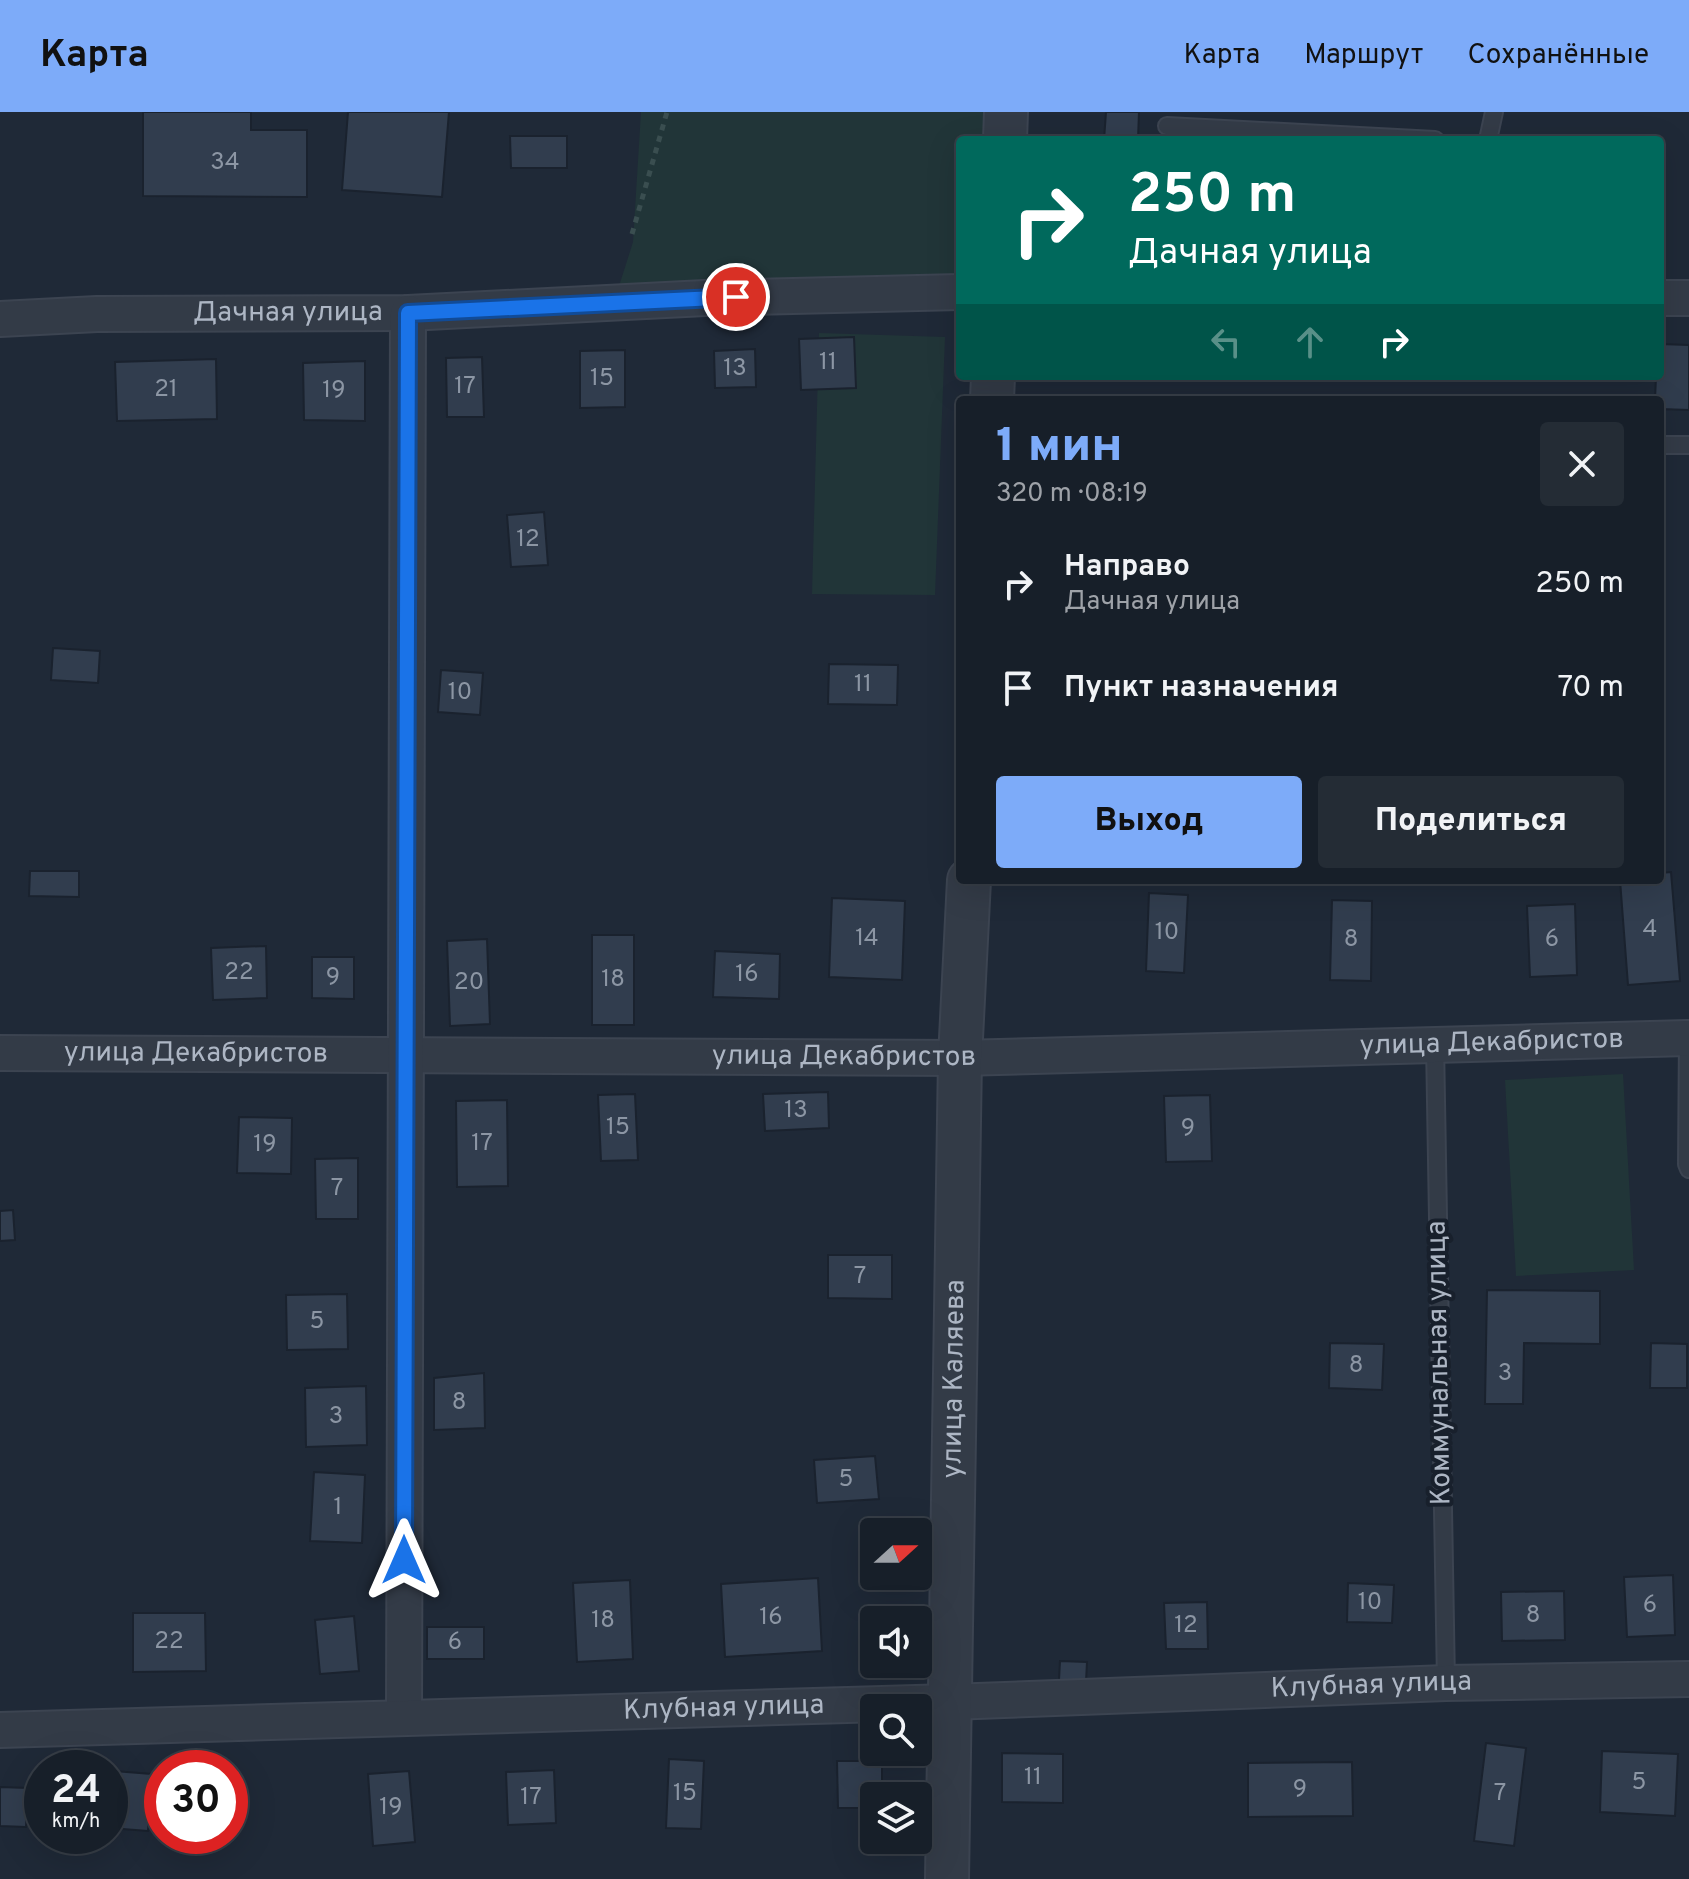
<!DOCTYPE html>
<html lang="ru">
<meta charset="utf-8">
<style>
body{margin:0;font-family:Overpass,sans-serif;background:#242c35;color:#f1f3f6;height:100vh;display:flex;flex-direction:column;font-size:30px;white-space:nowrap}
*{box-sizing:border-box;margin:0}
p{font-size:26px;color:#9ea2a8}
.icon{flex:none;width:44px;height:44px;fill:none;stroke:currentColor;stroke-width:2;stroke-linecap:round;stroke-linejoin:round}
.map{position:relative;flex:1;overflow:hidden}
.drawer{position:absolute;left:956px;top:284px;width:708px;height:488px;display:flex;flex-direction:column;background:#171f29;border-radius:8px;box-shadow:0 8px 32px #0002,0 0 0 2px #363d46}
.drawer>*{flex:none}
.hud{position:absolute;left:956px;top:24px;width:708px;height:244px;border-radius:8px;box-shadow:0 8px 32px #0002,0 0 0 2px #363d46;background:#00695c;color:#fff;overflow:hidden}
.needle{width:52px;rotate:69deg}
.controls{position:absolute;left:860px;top:1406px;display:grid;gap:16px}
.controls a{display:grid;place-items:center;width:72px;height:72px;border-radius:8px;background:#171f29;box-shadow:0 8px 32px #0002,0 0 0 2px #363d46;font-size:40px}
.speed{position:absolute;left:24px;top:1638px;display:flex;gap:16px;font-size:40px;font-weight:700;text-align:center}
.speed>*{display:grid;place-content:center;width:104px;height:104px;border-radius:50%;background:#171f29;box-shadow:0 8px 32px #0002,0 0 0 2px #363d46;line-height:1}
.speed small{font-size:20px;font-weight:400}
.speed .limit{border:12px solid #d22;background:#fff;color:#111}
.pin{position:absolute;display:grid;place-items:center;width:68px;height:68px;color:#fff;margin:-34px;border:4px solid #fff;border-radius:50%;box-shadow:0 2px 8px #0007}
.me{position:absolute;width:88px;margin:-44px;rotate:0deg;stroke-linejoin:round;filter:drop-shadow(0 0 6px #0008)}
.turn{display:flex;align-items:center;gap:28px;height:168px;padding:0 40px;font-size:36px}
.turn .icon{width:104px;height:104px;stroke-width:2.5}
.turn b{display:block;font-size:56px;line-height:68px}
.lanes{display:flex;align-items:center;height:76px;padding:0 40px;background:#0003;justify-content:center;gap:40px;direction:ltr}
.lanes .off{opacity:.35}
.round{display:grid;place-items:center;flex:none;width:84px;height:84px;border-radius:8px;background:#242c35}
.head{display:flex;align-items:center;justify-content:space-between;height:136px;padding:0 40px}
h1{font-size:48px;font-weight:800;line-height:60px;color:#7dabf9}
.action{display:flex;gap:16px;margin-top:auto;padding:16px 40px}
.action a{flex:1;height:92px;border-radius:8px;background:#7dabf9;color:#111;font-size:32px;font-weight:800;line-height:92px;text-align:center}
.action a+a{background:#242c35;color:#f1f3f6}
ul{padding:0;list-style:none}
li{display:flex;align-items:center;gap:24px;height:104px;padding:0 40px}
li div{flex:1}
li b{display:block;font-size:30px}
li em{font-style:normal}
header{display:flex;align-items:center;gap:48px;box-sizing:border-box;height:112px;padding:0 40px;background:#7dabf9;color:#111}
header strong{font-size:38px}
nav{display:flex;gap:44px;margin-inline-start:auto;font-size:28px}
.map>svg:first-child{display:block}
</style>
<header>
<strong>Карта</strong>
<nav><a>Карта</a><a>Маршрут</a><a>Сохранённые</a></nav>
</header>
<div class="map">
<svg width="1689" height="1767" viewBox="0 0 1689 1767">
<rect width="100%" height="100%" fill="#1f2937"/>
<path fill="#213538" d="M 641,0 L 1006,0 L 1005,28 L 960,28 L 960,180 L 614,190 L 633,130 Z
M 819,221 L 945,225 L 935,483 L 812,482 Z
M 1623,962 L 1634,1158 L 1516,1164 L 1505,968 Z"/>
<path fill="#313d4e" stroke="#1a222e" stroke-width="2" d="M 143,0 L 251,0 L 251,18 L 307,18 L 307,85 L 143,84 Z
M 348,0 L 449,0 L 442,85 L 342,78 Z
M 1106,0 L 1139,0 L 1138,28 L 1104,28 Z
M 510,24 L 567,24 L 567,56 L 511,56 Z
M 854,225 L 856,276 L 801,278 L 799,227 Z
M 1660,232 L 1689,233 L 1689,298 L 1660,297 L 1660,288 L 1655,288 L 1656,264 L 1660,264 Z
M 755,237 L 756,275 L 715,276 L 714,239 Z
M 625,238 L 625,295 L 580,296 L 580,239 Z
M 482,245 L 484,305 L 447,305 L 446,246 Z
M 216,247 L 217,307 L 117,309 L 115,250 Z
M 365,249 L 365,309 L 304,308 L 303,251 Z
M 544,400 L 548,453 L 511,455 L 507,403 Z
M 53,536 L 100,539 L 98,571 L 51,568 Z
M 829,552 L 898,553 L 897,593 L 828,592 Z
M 441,558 L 483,561 L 480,603 L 438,600 Z
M 30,759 L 79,759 L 79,785 L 29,784 Z
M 1671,760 L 1680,869 L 1628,873 L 1620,768 L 1660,768 L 1660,761 Z
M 1149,781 L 1188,783 L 1184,861 L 1146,859 Z
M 832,786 L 905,789 L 902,868 L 829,865 Z
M 1332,788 L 1372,789 L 1371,869 L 1330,868 Z
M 1575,792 L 1577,863 L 1530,865 L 1527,794 Z
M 592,823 L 634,823 L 634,913 L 592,913 Z
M 487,827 L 490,912 L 450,914 L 447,829 Z
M 266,834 L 267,886 L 213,888 L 211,836 Z
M 715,839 L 780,842 L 779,887 L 713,885 Z
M 312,845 L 354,845 L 354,887 L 312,886 Z
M 828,980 L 829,1016 L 765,1019 L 763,982 Z
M 635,982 L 638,1048 L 601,1049 L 598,983 Z
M 1210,983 L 1212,1049 L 1166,1050 L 1164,984 Z
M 507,988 L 508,1074 L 457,1075 L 456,989 Z
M 239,1005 L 292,1006 L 291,1062 L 237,1061 Z
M 358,1046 L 358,1107 L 316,1107 L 315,1047 Z
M 13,1098 L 15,1128 L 0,1129 L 0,1099 Z
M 828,1143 L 892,1143 L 892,1187 L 828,1186 Z
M 1487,1178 L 1600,1179 L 1600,1232 L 1524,1231 L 1523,1292 L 1485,1292 Z
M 347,1182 L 348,1237 L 287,1238 L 286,1183 Z
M 1330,1231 L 1384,1232 L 1382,1278 L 1329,1276 Z
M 1651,1231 L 1687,1232 L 1687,1276 L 1650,1276 Z
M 484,1261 L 485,1316 L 434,1318 L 434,1266 Z
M 366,1274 L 367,1333 L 306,1335 L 305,1276 Z
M 875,1344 L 879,1387 L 817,1391 L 814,1348 Z
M 314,1360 L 365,1363 L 362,1431 L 310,1429 Z
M 1673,1463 L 1675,1523 L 1627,1525 L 1624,1465 Z
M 818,1466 L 822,1539 L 725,1545 L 721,1472 Z
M 630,1468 L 633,1547 L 577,1550 L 573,1471 Z
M 1348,1471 L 1394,1473 L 1392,1511 L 1347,1510 Z
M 1564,1479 L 1565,1528 L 1502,1529 L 1501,1480 Z
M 1207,1490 L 1208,1537 L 1166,1537 L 1164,1491 Z
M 133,1501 L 205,1501 L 206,1559 L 133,1560 Z
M 354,1504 L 359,1559 L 320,1562 L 315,1508 Z
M 427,1515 L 484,1515 L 484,1547 L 427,1547 Z
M 1060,1549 L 1087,1550 L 1086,1570 L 1059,1568 Z
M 1486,1631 L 1526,1636 L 1514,1734 L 1474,1729 Z
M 1602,1639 L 1678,1642 L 1675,1704 L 1600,1700 Z
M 1002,1641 L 1063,1642 L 1063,1691 L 1002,1690 Z
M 669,1647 L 704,1649 L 701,1717 L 666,1716 Z
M 837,1649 L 882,1649 L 882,1684 L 874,1684 L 874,1696 L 838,1696 Z
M 1352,1650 L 1353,1704 L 1248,1705 L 1248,1651 Z
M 554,1658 L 556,1711 L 508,1713 L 506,1660 Z
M 114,1659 L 152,1662 L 148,1719 L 110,1716 Z
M 409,1659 L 415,1730 L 373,1734 L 368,1662 Z
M 0,1675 L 28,1676 L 26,1715 L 0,1714 Z"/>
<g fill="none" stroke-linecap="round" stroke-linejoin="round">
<defs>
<path id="service" d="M 1167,14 L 1435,28
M 1488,28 L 1494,0
M 1660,333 L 1689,333
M 1688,924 L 1687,1052 L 1689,1057
M 1435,931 L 1446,1571"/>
<g id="minor">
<path d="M 1660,186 L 1689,186"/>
<path id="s1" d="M 0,207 L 97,202 L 408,201 L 705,186 L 960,180"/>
<path id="s2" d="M 0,941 L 960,946 L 1687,926"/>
<path d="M 404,1606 L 408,201"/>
<path id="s3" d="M 0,1618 L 950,1590 L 1446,1571 L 1689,1567"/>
</g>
<g id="tertiary">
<path d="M 1005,28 L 1006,0"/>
<path d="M 992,288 L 993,264"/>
<path id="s4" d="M 947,1767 L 960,946 L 969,768"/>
</g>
</defs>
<use href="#service" stroke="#3c4451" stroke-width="20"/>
<use href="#minor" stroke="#3c4451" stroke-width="38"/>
<use href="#tertiary" stroke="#3c4451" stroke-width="46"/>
<path stroke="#3a4e50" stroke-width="5" stroke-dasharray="6 6" stroke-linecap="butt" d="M 632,122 L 667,0"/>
<use href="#service" stroke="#333b47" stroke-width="16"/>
<use href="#minor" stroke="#333b47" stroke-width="34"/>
<use href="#tertiary" stroke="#333b47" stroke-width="42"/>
</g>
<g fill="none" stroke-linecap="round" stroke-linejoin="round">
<defs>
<path id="route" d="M 404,1448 L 408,201 L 736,185"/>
</defs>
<use href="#route" stroke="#114b97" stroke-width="20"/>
<use href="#route" stroke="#1a73e8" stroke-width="14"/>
</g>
<g text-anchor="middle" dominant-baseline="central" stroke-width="8" stroke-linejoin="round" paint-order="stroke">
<g font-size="24" fill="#8c96a4">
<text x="225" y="51">34</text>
<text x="828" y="251">11</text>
<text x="735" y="257">13</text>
<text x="602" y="267">15</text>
<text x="465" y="275">17</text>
<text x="166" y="278">21</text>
<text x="334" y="279">19</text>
<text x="528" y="428">12</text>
<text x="863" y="573">11</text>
<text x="460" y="581">10</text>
<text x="1650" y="818">4</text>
<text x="1167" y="821">10</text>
<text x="867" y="827">14</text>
<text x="1351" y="828">8</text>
<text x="1552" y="828">6</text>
<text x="239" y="861">22</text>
<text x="747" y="863">16</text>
<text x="333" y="866">9</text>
<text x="613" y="868">18</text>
<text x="469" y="871">20</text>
<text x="796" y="999">13</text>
<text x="618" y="1016">15</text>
<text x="1188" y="1017">9</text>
<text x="482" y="1032">17</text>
<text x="265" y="1033">19</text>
<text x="337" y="1077">7</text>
<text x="860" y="1165">7</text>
<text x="317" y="1210">5</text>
<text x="1356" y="1254">8</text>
<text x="1505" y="1262">3</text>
<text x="459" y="1291">8</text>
<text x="336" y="1305">3</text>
<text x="846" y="1368">5</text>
<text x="338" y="1396">1</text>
<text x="1370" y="1491">10</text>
<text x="1650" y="1494">6</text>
<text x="1533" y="1504">8</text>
<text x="771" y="1506">16</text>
<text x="603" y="1509">18</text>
<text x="1186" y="1514">12</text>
<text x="169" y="1530">22</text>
<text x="455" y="1531">6</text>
<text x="1033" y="1666">11</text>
<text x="1639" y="1671">5</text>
<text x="1300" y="1678">9</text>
<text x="685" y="1682">15</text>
<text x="1500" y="1682">7</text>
<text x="531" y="1686">17</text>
<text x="391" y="1696">19</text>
</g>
<g font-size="28" fill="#adb6c4" stroke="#18202c">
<text stroke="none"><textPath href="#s1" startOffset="288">Дачная улица</textPath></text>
<text stroke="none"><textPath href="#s2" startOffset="1492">улица Декабристов</textPath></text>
<text stroke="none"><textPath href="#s2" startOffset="196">улица Декабристов</textPath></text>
<text stroke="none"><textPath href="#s2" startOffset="844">улица Декабристов</textPath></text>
<text transform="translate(1440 1251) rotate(-91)">Коммунальная улица</text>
<text stroke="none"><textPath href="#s4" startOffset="500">улица Каляева</textPath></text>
<text stroke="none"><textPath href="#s3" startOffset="1372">Клубная улица</textPath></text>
<text stroke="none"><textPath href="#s3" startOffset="724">Клубная улица</textPath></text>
</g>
</g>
</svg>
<div class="controls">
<a><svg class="needle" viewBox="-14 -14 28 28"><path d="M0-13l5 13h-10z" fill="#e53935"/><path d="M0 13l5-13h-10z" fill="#9ea2a8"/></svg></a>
<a><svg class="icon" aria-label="sound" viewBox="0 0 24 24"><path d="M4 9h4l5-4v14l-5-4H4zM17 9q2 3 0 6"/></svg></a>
<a><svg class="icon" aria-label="search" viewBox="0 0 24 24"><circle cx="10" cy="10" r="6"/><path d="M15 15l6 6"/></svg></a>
<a><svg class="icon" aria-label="layers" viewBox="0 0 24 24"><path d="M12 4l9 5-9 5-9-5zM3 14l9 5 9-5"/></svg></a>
</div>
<div class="speed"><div>24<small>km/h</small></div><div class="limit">30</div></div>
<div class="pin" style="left:736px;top:185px;background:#d93025"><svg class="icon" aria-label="arrive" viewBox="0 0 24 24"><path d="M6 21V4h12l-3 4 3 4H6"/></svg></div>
<svg class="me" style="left:404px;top:1448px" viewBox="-20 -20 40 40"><path d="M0-17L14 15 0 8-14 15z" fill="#1a73e8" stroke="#fff" stroke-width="4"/></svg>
<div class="hud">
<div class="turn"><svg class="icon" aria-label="right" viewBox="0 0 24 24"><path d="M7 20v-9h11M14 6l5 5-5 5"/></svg><div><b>250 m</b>Дачная улица</div></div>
<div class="lanes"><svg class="icon off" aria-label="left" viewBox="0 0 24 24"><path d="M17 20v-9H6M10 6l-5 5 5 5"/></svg><svg class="icon off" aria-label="ahead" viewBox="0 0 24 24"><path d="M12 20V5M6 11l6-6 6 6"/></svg><svg class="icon" aria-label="right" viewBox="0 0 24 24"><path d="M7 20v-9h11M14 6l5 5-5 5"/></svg></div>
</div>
<section class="drawer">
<div class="head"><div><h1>1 мин</h1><p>320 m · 08:19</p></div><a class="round"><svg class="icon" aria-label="close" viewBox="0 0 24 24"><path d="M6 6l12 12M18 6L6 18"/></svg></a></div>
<ul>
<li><svg class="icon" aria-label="right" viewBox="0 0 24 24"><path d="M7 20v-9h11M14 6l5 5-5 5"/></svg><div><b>Направо</b><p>Дачная улица</p></div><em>250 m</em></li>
<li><svg class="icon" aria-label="arrive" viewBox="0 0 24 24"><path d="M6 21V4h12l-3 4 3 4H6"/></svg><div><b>Пункт назначения</b></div><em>70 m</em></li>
</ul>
<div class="action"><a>Выход</a><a>Поделиться</a></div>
</section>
</div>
